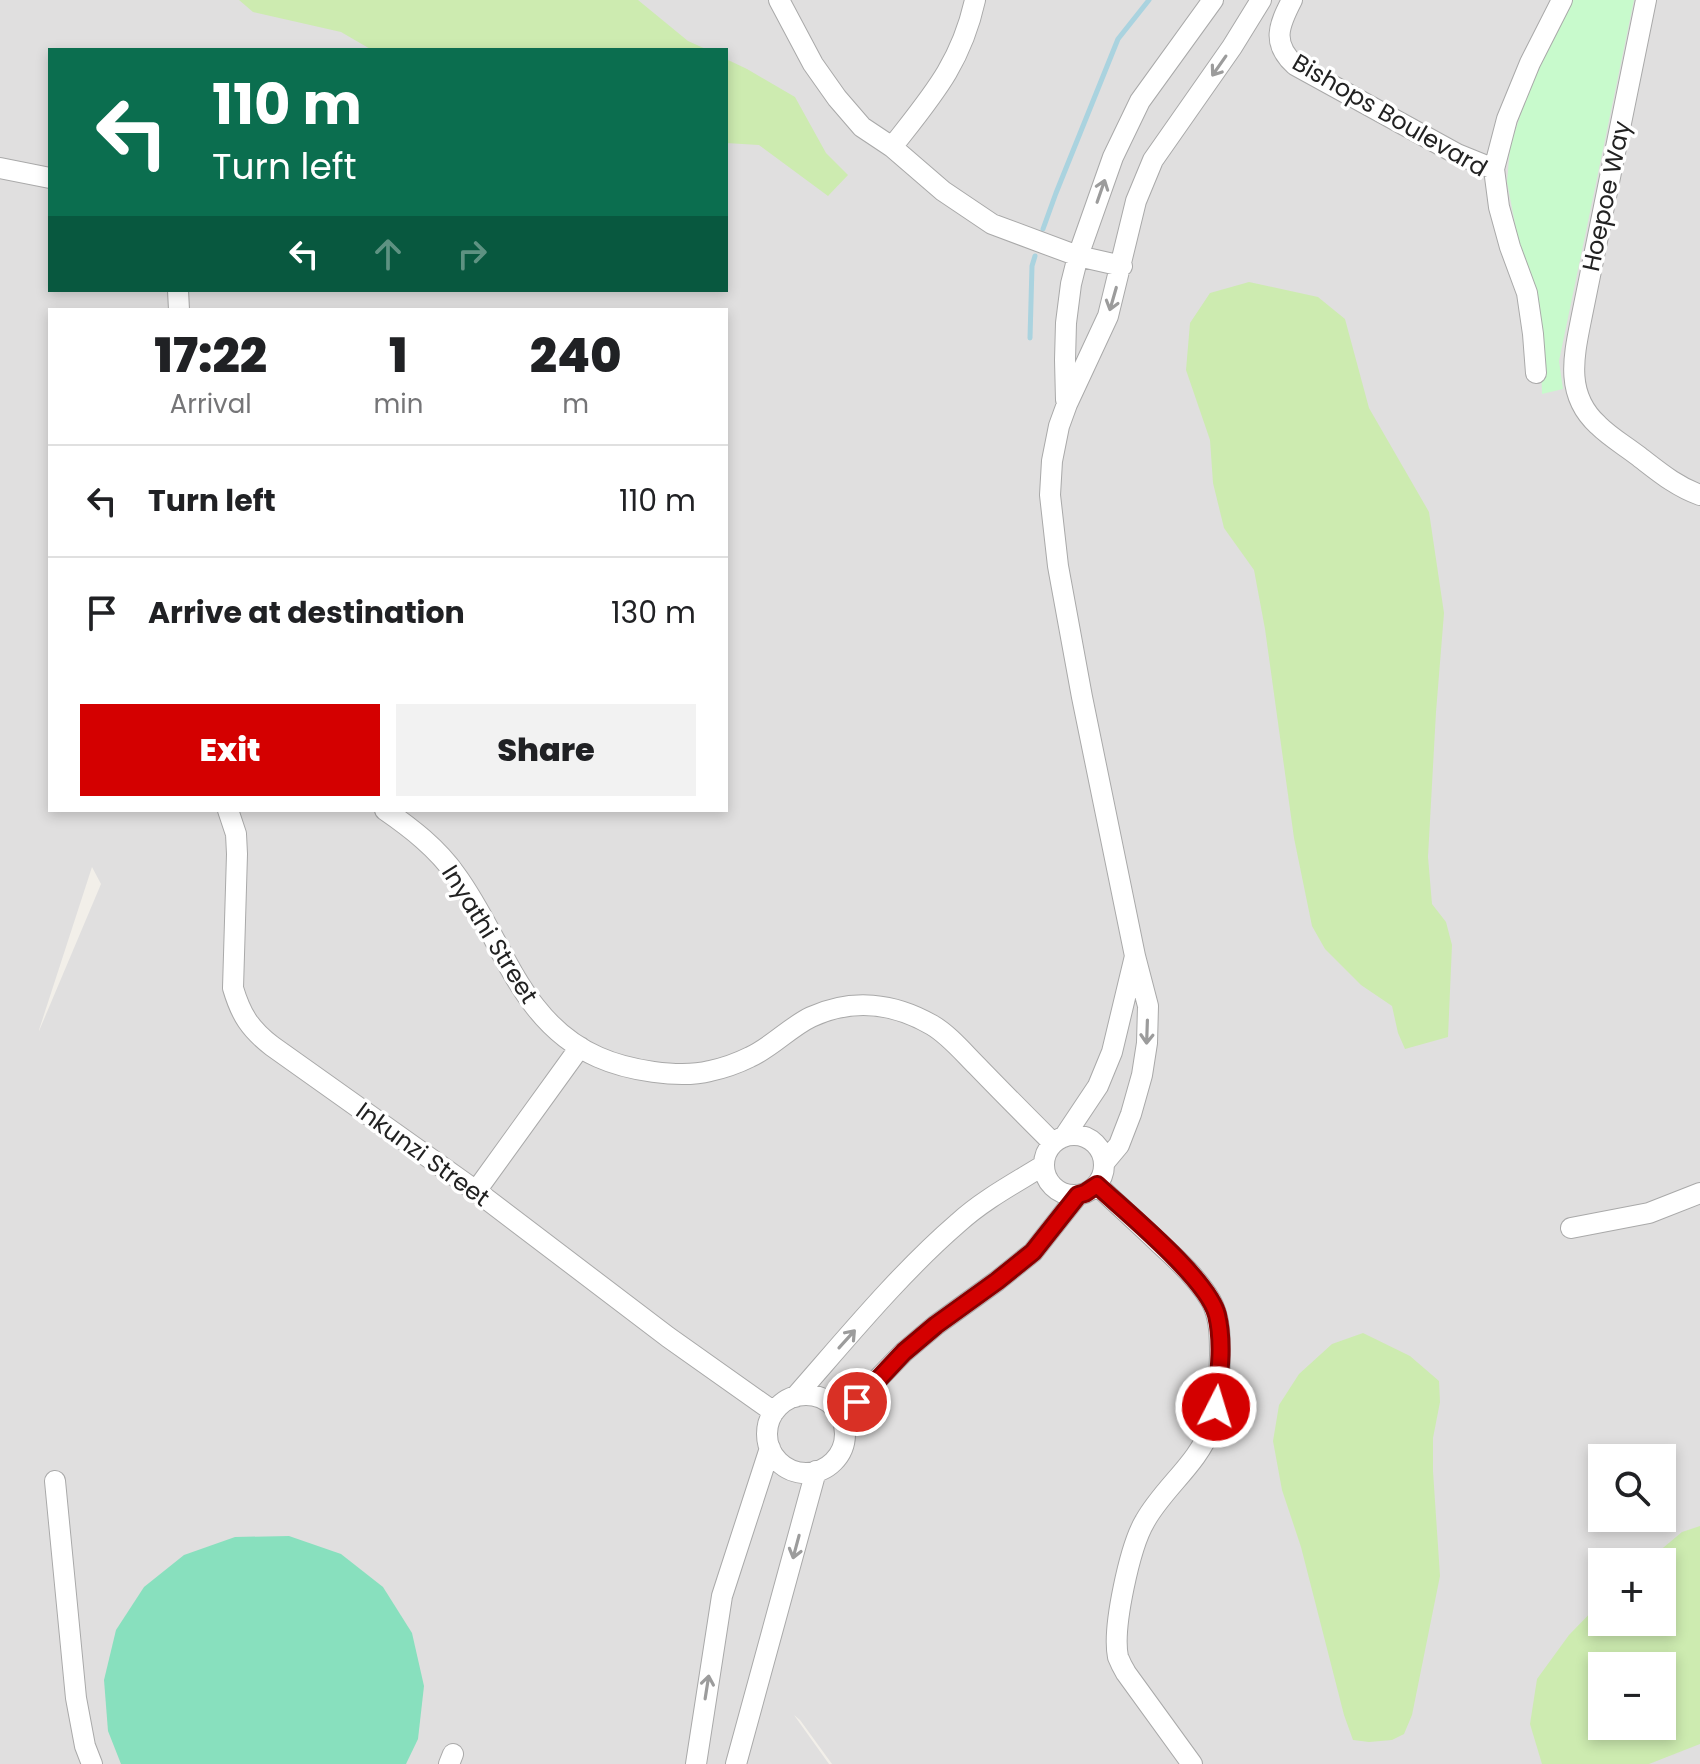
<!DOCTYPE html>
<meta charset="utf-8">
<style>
body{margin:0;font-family:Poppins,sans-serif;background:#f2f2f2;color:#202124;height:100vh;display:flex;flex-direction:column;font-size:30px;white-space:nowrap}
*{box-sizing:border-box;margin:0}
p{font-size:26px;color:#757577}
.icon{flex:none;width:44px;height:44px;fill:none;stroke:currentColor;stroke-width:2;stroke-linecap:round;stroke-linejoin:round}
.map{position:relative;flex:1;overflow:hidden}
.sheet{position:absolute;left:48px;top:308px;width:680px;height:504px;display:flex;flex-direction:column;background:#fff;border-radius:0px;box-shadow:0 4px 12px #0003}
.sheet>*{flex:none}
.guide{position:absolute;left:48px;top:48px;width:680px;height:244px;border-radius:0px;box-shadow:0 4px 12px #0003;background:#0b6e4f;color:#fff;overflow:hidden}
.tools{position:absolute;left:1588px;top:1444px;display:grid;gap:16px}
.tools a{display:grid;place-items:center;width:88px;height:88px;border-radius:0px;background:#fff;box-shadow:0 4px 12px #0003;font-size:40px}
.pin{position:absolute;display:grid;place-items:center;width:68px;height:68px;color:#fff;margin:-34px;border:4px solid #fff;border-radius:50%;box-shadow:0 2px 8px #0007}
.me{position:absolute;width:88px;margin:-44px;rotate:5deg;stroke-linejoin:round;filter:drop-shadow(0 0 6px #0008)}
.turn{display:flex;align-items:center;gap:28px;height:168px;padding:0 32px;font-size:36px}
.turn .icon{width:104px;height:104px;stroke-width:2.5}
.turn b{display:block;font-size:56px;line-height:68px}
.lanes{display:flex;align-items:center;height:76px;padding:0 32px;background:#0003;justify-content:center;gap:40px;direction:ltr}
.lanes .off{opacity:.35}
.eta{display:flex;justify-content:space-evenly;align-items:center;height:136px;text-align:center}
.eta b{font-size:48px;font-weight:800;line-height:56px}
.button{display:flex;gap:16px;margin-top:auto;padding:16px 32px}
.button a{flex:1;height:92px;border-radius:0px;background:#d40000;color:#fff;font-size:32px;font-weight:800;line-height:92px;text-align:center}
.button a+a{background:#f2f2f2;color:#202124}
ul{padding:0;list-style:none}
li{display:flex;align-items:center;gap:24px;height:112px;padding:0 32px;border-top:2px solid #e0e0e0}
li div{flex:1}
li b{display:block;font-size:30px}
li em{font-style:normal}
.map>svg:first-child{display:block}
</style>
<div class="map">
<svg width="1700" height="1764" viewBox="0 0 1700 1764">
<rect width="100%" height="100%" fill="#f2efe9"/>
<path fill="#e0dfdf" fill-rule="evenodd" d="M 0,0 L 1700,0 L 1700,1764 L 832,1764 L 800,1720 L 794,1715 L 829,1764 L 0,1764 ZM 50,50 L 726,50 L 726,290 L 50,290 ZM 50,310 L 726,310 L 726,810 L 50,810 ZM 92,867 L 101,884 L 39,1031 L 39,1030 ZM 1602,1458 L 1662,1458 L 1662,1518 L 1602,1518 ZM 1602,1562 L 1662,1562 L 1662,1622 L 1602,1622 ZM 1602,1666 L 1662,1666 L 1662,1726 L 1602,1726 Z"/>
<path fill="#cdebb0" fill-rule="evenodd" d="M 239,0 L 638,0 L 688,41 L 708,50 L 372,50 L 341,32 L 253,12 Z
M 726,59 L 747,69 L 795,97 L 826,153 L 848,175 L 828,196 L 759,145 L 726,143 Z
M 1249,282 L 1318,297 L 1345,319 L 1369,408 L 1429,512 L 1444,613 L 1436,712 L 1428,857 L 1432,904 L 1446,922 L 1452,945 L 1448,1037 L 1405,1049 L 1398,1033 L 1392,1006 L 1361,985 L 1325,949 L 1312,926 L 1294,838 L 1265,629 L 1254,570 L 1224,528 L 1213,483 L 1210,440 L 1186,370 L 1190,323 L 1210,293 Z
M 1363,1333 L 1410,1356 L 1439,1381 L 1440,1402 L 1433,1438 L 1433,1471 L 1440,1576 L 1412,1715 L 1404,1734 L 1392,1740 L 1369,1742 L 1353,1740 L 1344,1715 L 1301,1547 L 1282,1490 L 1273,1441 L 1279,1405 L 1299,1374 L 1332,1344 Z
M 1700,1526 L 1700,1744 L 1649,1764 L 1542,1764 L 1530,1724 L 1537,1679 L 1569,1635 L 1602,1601 L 1602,1622 L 1662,1622 L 1662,1562 L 1646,1562 L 1682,1532 ZM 1662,1666 L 1662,1726 L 1602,1726 L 1602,1666 Z"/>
<path fill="#c8facc" d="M 1573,0 L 1634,0 L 1559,361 L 1563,389 L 1542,394 L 1541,359 L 1507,182 L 1510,147 L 1532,79 Z"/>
<path fill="#88e0be" d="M 289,1536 L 341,1554 L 383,1587 L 412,1633 L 424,1686 L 418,1739 L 406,1764 L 121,1764 L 108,1731 L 104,1680 L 116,1630 L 144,1587 L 184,1555 L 235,1537 Z"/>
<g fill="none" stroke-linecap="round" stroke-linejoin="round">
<path stroke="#aad3df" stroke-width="5" d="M 1043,229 L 1056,193 L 1118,39 L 1149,0
M 1030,338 L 1032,266 L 1035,256"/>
<defs>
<path id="minor" d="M 779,0 L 813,64 L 837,98 L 862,127 L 892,147 L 943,191 L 992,224 L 1078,256 L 1122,266
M 1292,0 C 1279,25 1271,43 1295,65 L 1457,154 L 1494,169
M 1646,0 L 1582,315 C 1574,355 1564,394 1598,425 C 1610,437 1624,445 1637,455 C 1658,471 1675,486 1700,495
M 892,147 C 931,97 961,64 975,0
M 0,168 L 50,178
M 178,290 L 179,310
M 1536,373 L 1533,334 L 1527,293 L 1510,247 L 1499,207 L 1494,169 L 1507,119 L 1530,63 L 1562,0
M 1066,400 L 1065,360 L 1066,323 L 1071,284 L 1078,256 L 1113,157 L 1140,101 L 1213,0
M 228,810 L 236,834 L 237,854 L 233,988 C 241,1015 250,1029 272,1046 L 476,1191 L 668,1337 L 774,1412
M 385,810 C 411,828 437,848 456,875 C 503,939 519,1022 598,1057 C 627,1070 679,1079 710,1071 C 724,1068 738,1063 750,1057 C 772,1047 790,1027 811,1017 C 852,998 894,1003 932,1025 C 949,1035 963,1052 977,1066 C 1002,1092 1028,1118 1053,1143
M1044 1165a30 30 0 1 1 60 0a30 30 0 1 1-60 0Z
M 1064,1137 L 1098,1086 L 1112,1052 L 1135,956
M 1104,1163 L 1119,1145 L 1131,1114 L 1142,1075 L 1147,1043 L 1148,1006 L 1135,956 L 1082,697 L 1058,566 L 1050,495 L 1052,461 L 1059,426 L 1067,404 L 1108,316 L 1136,201 L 1153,160 L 1232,47 L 1261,0
M 1097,1185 C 1117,1204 1138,1223 1159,1243 C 1178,1260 1198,1279 1211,1301 C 1220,1317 1220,1338 1220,1355 C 1219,1378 1220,1405 1211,1427 C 1198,1464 1164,1487 1145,1521 C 1130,1546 1112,1628 1118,1657 C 1120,1662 1123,1668 1126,1673 L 1192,1764
M 476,1191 L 580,1047
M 1571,1228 L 1649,1213 L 1700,1193
M767 1434a39 39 0 1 1 78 0a39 39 0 1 1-78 0Z
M 795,1397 C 846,1339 900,1273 958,1223 C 983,1200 1015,1183 1044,1165
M 841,1417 L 904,1352 L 936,1325 L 997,1281 L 1033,1252 L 1078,1195
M 55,1481 L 76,1698 L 85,1746 L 92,1764
M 449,1764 L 453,1754
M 696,1764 L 722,1596 L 770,1448
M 736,1764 L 816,1471"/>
</defs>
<use href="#minor" stroke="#a9a9a9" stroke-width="22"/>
<use href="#minor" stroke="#fff" stroke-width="20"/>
</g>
<defs><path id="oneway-shaft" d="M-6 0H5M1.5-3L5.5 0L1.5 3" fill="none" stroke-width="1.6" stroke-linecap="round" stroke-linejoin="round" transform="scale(2)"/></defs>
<g stroke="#9c9c9c">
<use href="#oneway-shaft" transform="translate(1219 66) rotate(125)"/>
<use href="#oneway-shaft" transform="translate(1101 191) rotate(-71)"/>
<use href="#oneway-shaft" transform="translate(1113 299) rotate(106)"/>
<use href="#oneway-shaft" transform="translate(1147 1032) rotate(92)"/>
<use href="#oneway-shaft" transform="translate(847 1339) rotate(-48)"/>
<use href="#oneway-shaft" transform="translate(796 1547) rotate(105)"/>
<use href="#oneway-shaft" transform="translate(707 1687) rotate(-81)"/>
</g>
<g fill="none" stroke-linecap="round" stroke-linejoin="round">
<defs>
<path id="route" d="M 857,1402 L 904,1352 L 936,1325 L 997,1281 L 1033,1252 L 1078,1195 L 1085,1193 L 1097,1185 C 1126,1212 1208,1279 1217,1315 C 1224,1344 1219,1377 1216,1407"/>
</defs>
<use href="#route" stroke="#8a0000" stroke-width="20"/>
<use href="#route" stroke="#d40000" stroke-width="14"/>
</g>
<g text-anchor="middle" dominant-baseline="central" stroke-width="7" stroke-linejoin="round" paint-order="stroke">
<g font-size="24" fill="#222" stroke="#fff">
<text transform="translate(1390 115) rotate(30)">Bishops Boulevard</text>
<text transform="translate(1606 196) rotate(-78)">Hoepoe Way</text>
<text transform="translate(490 934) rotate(58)">Inyathi Street</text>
<text transform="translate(423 1154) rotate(36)">Inkunzi Street</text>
</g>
</g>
</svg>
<div class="tools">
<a><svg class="icon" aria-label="search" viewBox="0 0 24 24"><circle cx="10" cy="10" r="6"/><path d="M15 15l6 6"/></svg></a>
<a>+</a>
<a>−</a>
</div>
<div class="pin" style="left:857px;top:1402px;background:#d93025"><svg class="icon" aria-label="arrive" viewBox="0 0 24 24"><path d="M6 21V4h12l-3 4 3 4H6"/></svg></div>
<svg class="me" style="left:1216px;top:1407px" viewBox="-20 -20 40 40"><circle r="17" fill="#d40000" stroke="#fff" stroke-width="3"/><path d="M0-11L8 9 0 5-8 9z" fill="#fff"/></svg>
<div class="guide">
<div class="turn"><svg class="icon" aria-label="left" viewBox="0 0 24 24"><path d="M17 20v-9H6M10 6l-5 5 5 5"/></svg><div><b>110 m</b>Turn left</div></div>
<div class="lanes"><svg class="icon" aria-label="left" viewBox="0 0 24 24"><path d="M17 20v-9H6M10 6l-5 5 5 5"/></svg><svg class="icon off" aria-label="ahead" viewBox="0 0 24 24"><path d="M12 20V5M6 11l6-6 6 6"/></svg><svg class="icon off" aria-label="right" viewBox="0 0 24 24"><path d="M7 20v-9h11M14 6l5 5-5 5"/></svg></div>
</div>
<section class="sheet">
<div class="eta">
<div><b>17:22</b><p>Arrival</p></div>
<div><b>1</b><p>min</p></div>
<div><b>240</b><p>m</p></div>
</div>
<ul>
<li><svg class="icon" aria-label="left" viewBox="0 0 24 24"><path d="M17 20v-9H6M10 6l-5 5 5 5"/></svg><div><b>Turn left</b></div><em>110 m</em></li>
<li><svg class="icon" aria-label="arrive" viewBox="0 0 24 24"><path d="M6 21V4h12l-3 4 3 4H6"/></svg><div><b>Arrive at destination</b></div><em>130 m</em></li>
</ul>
<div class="button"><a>Exit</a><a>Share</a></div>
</section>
</div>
